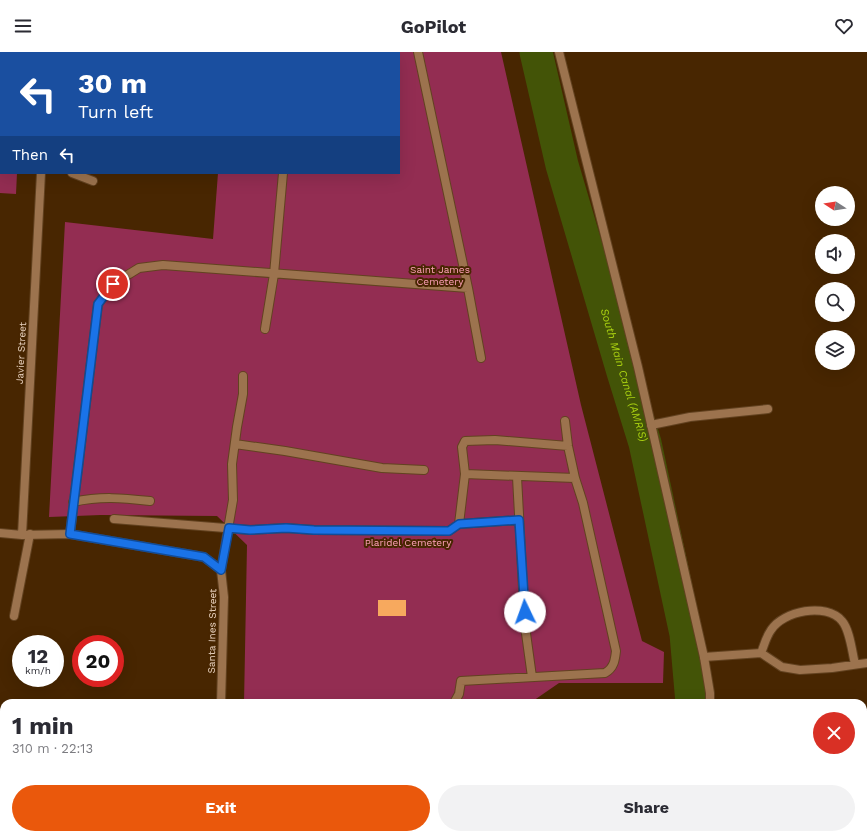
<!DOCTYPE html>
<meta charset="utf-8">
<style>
body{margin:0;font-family:"Work Sans",sans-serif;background:#f2f2f3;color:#2b2b33;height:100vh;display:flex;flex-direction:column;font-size:15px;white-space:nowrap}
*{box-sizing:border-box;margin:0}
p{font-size:13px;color:#7c7c81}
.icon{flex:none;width:22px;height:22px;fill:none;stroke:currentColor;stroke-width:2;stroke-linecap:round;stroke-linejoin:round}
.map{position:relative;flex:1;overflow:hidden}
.drawer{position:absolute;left:0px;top:647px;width:867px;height:140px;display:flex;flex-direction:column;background:#fff;border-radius:12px 12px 0 0;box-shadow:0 4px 16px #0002}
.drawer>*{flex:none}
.guide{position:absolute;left:0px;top:0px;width:400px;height:122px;box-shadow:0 4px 16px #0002;background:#1a4fa0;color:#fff;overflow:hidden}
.needle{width:26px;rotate:282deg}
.buttons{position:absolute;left:815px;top:134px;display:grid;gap:8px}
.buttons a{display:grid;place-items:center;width:40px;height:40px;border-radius:50%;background:#fff;box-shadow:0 4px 16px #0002;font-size:20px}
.speed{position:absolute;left:12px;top:583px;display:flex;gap:8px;font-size:20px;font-weight:700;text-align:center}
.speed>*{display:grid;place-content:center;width:52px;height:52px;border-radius:50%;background:#fff;box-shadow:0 4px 16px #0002;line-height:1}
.speed small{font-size:10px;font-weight:400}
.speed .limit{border:6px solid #d22;background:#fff;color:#111}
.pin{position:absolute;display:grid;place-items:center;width:34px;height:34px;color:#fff;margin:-17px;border:2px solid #fff;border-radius:50%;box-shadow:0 1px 4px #0007}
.me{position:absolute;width:44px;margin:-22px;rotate:357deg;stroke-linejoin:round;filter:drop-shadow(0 0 3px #0008)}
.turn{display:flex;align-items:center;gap:14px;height:84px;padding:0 12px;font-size:18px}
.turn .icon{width:52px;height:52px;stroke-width:2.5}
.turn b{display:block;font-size:28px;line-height:34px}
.then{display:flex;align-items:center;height:38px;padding:0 12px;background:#0003;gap:8px;font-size:15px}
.round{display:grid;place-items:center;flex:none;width:42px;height:42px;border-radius:21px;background:#f2f2f3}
.overview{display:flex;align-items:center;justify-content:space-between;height:68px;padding:0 12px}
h1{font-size:24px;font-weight:700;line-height:30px}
.primary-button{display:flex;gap:8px;margin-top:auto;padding:8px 12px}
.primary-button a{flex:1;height:46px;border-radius:24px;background:#ea580c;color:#fff;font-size:16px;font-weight:700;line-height:46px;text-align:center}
.primary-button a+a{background:#f2f2f3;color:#2b2b33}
header{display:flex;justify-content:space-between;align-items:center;height:52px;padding:0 12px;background:#fff;font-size:18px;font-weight:700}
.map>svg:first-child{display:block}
</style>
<header><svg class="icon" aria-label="menu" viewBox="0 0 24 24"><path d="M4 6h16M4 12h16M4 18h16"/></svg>GoPilot<svg class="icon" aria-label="heart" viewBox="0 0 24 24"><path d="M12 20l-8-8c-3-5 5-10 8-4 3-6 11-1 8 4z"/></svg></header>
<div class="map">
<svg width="867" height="787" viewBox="0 0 867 787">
<rect width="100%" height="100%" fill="#482601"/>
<path fill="#932d52" d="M 227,0 L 501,0 L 581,353 L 642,589 L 664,600 L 663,631 L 559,631 L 530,651 L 244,651 L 247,493 L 217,464 L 101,463 L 49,465 L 65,170 L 213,187 L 218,121 L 399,121 L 399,1 L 227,1 Z
M 0,74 L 1,121 L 17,121 L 16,142 L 0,141 Z"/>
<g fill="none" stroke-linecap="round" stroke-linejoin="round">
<g stroke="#435407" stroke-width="33">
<path id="s1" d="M 536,0 L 562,113 L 623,320 L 645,391 L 686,582 L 692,651"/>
<path d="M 696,783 L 696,787"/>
</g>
</g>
<path fill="#f7a95e" d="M 378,548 L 406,548 L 406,564 L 378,564 Z
M 863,725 L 867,725 L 867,787 L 829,787 L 829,783 L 863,783 Z
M 720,783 L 822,783 L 822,787 L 720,787 Z"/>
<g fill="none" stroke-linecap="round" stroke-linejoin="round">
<defs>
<path id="service" d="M 418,0 L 468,236
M 295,1 L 295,0
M 334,1 L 360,0
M 72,121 L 93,129
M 265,277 L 274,222 L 283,121
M 651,373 L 690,365 L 768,357
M 235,392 L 285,399 L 382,416 L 424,418
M 465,422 L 575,426
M 517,425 L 525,574 L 532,625
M 73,450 C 101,444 122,446 150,449
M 114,467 L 250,478 L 286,476 L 314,478 L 449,479 L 459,472 L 519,468
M 459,472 L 465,422 L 462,395 L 465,389 L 495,388 L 568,394
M 70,482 L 98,252 L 113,232 L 139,216 L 163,213 L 468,236 L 481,306
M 221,518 L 233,448 L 232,412 L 237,375 L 243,342 L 243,324
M 14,564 L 30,482
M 761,601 C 764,594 766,585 771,578 C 783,559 826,550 842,569 C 850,578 852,600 855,612
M 704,605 L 761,601 L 782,615 L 800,618 L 832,616 L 867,611
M 454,651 L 459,642 L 461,629 L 605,621 C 614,616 615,608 616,599 L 583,451 L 575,426 L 568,394 L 565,369"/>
<path id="minor" d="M 559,0 L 638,315 L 704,605 L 710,641 L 710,651
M 47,1 L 48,0
M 0,481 L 22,483 L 70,482 L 204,505 L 221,518 L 224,545 L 221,651
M 22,483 L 41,121
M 657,783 L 657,787
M 714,783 L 714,787
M 217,787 L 217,783"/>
</defs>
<use href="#service" stroke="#624220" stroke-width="10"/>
<use href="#minor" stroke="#624220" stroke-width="10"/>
<use href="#service" stroke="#9c734e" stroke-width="8"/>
<use href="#minor" stroke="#9c734e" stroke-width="8"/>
</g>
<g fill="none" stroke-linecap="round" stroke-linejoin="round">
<defs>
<path id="route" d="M 113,232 L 98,252 L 70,482 L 204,505 L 221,518 L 229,476 L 250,478 L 286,476 L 314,478 L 449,479 L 459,472 L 519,468 L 525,560"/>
</defs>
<use href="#route" stroke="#114b97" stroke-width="10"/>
<use href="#route" stroke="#1a73e8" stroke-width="7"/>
</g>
<g text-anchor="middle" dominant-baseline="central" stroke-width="4" stroke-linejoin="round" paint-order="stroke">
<g font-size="10" fill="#ffa1ba" stroke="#482601">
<text x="440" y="217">Saint James<tspan x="440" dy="12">Cemetery</tspan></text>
<text x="408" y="490">Plaridel Cemetery</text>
</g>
<g font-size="10" fill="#e9d3c0" stroke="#482601">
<text transform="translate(21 301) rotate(-87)">Javier Street</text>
<text transform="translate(212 579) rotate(-89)">Santa Ines Street</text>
</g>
<g font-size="11" font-style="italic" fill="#a9d011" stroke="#482601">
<text stroke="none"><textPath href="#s1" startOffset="335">South Main Canal (AMRIS)</textPath></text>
</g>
</g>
</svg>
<div class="buttons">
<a><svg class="needle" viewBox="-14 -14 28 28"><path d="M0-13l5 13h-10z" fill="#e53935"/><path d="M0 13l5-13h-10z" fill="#7c7c81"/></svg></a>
<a><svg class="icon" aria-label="sound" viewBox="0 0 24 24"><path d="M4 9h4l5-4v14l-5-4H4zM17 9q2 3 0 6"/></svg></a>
<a><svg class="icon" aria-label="search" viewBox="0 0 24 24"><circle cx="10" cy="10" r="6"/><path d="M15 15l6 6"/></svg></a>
<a><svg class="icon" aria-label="layers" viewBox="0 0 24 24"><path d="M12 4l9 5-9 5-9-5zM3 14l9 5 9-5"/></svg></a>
</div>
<div class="speed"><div>12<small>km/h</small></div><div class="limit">20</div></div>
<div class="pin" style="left:113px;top:232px;background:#d93025"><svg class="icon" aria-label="arrive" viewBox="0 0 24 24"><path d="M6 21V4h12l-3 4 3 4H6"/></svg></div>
<svg class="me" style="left:525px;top:560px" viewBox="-20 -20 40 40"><circle r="19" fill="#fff"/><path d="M0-13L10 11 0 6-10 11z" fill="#1a73e8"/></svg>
<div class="guide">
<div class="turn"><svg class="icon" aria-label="left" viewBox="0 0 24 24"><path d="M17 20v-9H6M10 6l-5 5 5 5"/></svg><div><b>30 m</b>Turn left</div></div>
<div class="then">Then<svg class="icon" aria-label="left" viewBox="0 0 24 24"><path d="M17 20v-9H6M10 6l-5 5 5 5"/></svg></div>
</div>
<section class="drawer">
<div class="overview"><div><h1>1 min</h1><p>310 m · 22:13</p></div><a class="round" style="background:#d93025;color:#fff"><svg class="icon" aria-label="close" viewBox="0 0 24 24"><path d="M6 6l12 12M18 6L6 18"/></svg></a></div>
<div class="primary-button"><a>Exit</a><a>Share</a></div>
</section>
</div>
